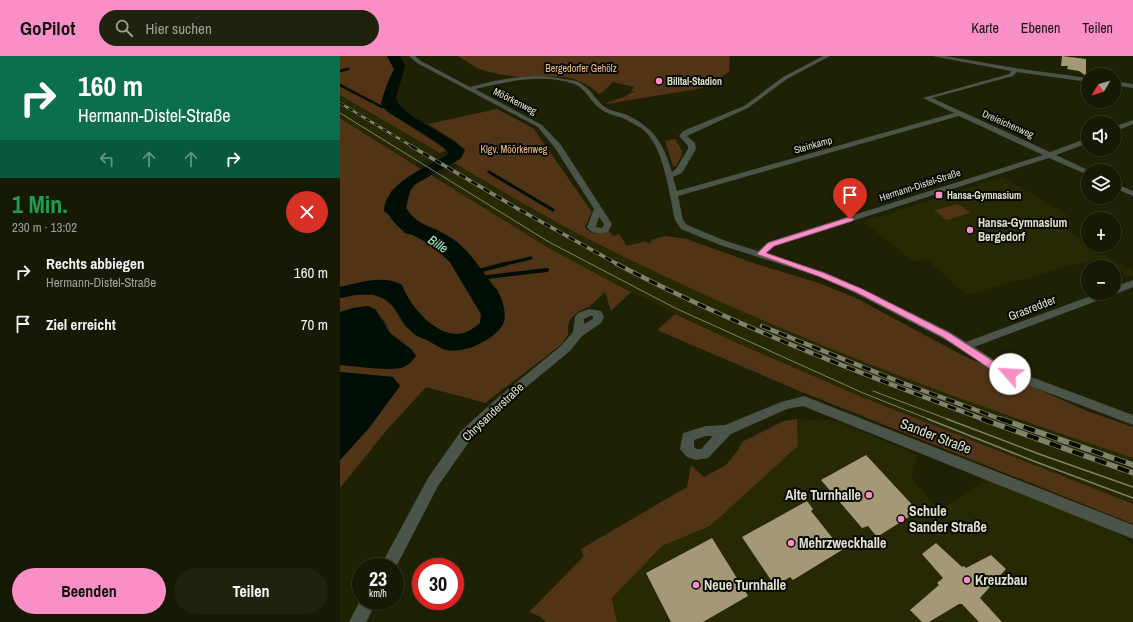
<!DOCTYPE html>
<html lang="de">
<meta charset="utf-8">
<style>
body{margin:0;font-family:"Archivo Narrow",sans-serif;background:#1f220d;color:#f1f3f6;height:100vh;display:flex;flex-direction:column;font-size:15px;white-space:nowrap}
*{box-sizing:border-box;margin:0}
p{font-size:13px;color:#9ea09a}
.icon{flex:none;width:22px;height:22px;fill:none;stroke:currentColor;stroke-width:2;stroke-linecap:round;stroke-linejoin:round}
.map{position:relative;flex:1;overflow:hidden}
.side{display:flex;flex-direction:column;background:#161903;width:340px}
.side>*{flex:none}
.banner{background:#0b6e4f;color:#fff;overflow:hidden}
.needle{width:26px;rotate:232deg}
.fabs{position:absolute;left:741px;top:12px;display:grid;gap:8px}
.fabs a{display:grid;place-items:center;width:40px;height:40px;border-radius:50%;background:#161903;box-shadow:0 1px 3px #0004,0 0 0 1px #353825;font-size:20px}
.speed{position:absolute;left:12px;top:502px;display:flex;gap:8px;font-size:20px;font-weight:700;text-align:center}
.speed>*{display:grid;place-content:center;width:52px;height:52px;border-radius:50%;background:#161903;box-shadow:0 1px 3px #0004,0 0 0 1px #353825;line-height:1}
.speed small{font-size:10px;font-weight:400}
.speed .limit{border:6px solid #d22;background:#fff;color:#111}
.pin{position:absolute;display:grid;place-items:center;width:34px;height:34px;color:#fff;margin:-41px -17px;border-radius:50% 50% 50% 0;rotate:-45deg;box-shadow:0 0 4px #0007}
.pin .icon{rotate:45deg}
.me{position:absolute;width:44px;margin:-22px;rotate:296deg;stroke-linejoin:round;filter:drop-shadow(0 0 3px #0008)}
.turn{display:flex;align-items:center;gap:14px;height:84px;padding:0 12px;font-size:18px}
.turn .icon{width:52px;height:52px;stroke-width:2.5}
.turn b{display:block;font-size:28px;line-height:34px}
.lanes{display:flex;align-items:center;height:38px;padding:0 12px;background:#0003;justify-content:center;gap:20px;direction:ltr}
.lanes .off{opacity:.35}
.round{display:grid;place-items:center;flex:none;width:42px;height:42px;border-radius:21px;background:#1f220d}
.overview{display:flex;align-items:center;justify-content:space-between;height:68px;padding:0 12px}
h1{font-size:24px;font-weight:700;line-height:30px;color:#1e9e55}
.button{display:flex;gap:8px;margin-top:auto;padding:8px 12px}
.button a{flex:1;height:46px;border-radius:24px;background:#fa8fc7;color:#111;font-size:16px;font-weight:700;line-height:46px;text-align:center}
.button a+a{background:#1f220d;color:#f1f3f6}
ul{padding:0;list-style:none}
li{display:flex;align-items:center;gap:12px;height:52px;padding:0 12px}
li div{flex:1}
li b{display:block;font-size:15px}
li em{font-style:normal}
header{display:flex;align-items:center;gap:24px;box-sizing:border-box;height:56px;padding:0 20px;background:#fa8fc7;color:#111}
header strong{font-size:19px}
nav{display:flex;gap:22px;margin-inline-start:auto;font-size:14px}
.search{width:280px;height:36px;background:#1f220d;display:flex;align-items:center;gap:10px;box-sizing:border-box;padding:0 14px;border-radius:22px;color:#9ea09a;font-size:15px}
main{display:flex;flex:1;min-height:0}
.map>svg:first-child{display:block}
</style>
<header>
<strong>GoPilot</strong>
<div class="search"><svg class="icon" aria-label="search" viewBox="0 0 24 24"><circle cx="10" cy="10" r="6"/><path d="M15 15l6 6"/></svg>Hier suchen</div>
<nav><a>Karte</a><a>Ebenen</a><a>Teilen</a></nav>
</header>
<main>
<section class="side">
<div class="banner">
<div class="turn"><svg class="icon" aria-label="right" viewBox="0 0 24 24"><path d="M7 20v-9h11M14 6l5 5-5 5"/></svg><div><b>160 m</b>Hermann-Distel-Straße</div></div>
<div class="lanes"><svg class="icon off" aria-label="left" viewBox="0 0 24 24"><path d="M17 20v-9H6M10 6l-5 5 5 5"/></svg><svg class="icon off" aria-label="ahead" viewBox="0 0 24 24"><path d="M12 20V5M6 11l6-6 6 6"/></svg><svg class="icon off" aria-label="ahead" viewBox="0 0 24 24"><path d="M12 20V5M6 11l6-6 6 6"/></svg><svg class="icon" aria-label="right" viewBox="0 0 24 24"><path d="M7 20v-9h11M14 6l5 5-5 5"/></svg></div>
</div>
<div class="overview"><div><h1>1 Min.</h1><p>230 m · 13:02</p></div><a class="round" style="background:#d93025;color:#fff"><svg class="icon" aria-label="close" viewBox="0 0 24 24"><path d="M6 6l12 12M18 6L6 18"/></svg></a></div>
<ul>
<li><svg class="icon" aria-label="right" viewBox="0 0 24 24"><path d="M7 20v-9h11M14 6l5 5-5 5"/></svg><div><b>Rechts abbiegen</b><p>Hermann-Distel-Straße</p></div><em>160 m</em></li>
<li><svg class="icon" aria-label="arrive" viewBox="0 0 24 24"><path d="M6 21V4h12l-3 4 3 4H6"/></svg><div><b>Ziel erreicht</b></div><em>70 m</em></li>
</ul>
<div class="button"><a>Beenden</a><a>Teilen</a></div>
</section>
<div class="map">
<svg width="793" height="566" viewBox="0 0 793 566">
<rect width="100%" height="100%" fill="#1e2104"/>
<path fill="#262902" d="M 0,39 L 66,77 L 100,97 L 75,109 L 0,62 Z
M 119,110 L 261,190 L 434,268 L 516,302 L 689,368 L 793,402 L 793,448 L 521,341 L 395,286 L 291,236 L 212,194 L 96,122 Z
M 662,121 L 728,159 L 712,164 L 748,189 L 793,216 L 793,220 L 790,221 L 758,202 L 627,239 L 586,203 L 574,206 L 523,166 Z
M 457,363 L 495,365 L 577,398 L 572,422 L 599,455 L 647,422 L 777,476 L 793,489 L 793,566 L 277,566 L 272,542 L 322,490 L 370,470 L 458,390 Z"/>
<path fill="#513416" d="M 0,0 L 47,0 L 54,13 L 46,55 L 107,94 L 100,97 L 0,39 Z
M 118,0 L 390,0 L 389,16 L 367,30 L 358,33 L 266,48 L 266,47 L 284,41 L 295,35 L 291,35 L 294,31 L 273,26 L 263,36 L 259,38 C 231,13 212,23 179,21 C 169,20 149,17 140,13 C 132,10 125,4 118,0 Z
M 157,53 L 193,72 L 252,156 L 245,171 C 250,180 261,178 269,175 L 273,180 L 279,178 L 287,190 L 306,185 L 308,187 L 312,186 L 311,184 L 325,180 L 347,183 L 413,207 L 479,227 L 516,242 L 622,299 L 747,355 L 793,371 L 793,402 C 613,343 430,274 260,189 C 210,164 162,135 114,107 L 121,102 L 118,87 L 88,68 Z
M 0,62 L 81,113 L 61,126 L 57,131 L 51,135 L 50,160 L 53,165 L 65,177 L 73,179 L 91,189 L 110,206 L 141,258 L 140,267 C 134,272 126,278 118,278 C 94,279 69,249 62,229 L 13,228 L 0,231 Z
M 335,83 C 344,97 344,95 336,110 L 333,110 L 325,85 Z
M 91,119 L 212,194 L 291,236 L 271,255 L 265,236 L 249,251 L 239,255 L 231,262 L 228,270 L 228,279 L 222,288 L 145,347 L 86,331 L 46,375 L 0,432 L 0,404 L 29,372 L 58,332 L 53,321 L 0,316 L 0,309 L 41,312 L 73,294 L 62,288 L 59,283 L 50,277 L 44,264 L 21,251 L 0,256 L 0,242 L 14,239 L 33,239 L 44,243 L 53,251 L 65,270 L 73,277 L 105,294 L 134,291 L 158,235 L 142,214 L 96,173 L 82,169 L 71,159 L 66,152 C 68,133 74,127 91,119 Z
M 618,148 L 631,157 L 606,164 L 594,154 Z
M 335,258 L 395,286 L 522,341 L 793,448 L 793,468 L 457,334 L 317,274 Z
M 457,363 L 458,390 L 370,470 L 322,490 L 272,542 L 277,566 L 206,566 L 201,561 L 189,556 L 244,500 L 241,493 L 347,431 L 351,409 L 364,421 L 386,409 L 398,394 L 402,386 L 444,365 Z"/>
<path fill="#000e06" d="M 47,0 L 60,0 L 65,10 L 56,42 C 59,59 110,79 125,94 L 121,102 L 74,129 L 70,135 L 66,152 C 78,171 96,171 113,183 C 129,194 141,213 152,229 C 154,231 157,233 158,235 C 163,245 168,261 162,270 C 152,285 123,298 106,294 C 100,292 93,287 87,284 C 82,282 75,280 71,275 C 61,266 57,250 45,243 C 32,235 14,239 0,242 L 0,231 C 19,227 44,218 62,229 C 69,249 94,279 118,278 C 126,278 134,272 140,267 L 141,258 L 110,206 L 91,189 L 73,179 L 65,177 L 53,165 L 50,160 L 44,155 C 45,126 88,111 109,98 C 102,85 56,63 42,51 L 41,48 C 44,35 48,25 54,13 Z
M 28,250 L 35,253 C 40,259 46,273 50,277 C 58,286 71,289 76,300 C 73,304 70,308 64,311 C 52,316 15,310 0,309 L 0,256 L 13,252 Z
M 0,316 L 53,321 L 60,330 L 29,372 L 0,404 Z"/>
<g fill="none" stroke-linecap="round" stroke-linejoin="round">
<path stroke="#000e06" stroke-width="2.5" d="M 0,15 L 8,13
M 0,29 L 42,51 L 46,50"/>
<path stroke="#000e06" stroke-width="3" d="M 149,116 L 213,154
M 161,209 L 191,202"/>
<path stroke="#000e06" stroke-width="4" d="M 142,214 L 165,208
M 147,221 L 207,214"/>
</g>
<path fill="#a59877" d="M 722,0 L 746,3 L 746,20 L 739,15 L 727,13 L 728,10 L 721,10 Z
M 526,399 L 578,455 L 537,481 L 528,470 L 522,472 L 481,424 Z
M 467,445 L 473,453 L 471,455 L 502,494 L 453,524 L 450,521 L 435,530 L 402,481 Z
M 372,482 L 408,540 L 363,566 L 331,566 L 306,517 Z
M 596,487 L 622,511 L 624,510 L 626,512 L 651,499 L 666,513 L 640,542 L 662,566 L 639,566 L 622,548 L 619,548 L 589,566 L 582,566 L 570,554 L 599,529 L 597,527 L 603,522 L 582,498 Z"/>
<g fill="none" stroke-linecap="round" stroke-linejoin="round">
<path fill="#4b5448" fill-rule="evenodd" d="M 69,0 L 75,0 L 81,5 L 130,31 C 161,23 192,16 224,23 C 229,24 235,24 239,26 C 252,33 257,47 268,53 C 276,56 284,57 291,61 C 316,74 324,90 332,116 L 336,113 L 348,93 L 348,90 L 339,80 L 343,75 L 404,50 L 443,21 L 483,0 L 490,0 L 447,23 L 408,52 L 349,79 L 347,80 L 355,87 L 356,93 L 342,117 L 333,121 L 337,135 L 614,57 L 583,42 L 669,18 L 671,15 L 592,0 L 605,0 L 675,12 L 748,22 L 748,26 L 677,16 L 673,20 L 592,42 L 710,96 L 748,82 L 748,87 L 716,99 L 750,115 L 748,115 L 748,119 L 709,102 L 434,190 L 426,198 L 484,216 L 523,233 L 610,276 L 626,286 L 759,237 L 774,237 L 774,231 L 793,224 L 793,231 L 778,237 L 634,291 L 667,312 L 793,359 L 793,369 L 659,318 L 602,282 L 515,237 L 478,220 L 380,189 L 341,173 L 335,164 C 329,138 324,88 301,72 C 296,69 290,66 285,63 C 278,60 269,59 262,54 C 251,48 247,33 234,28 C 204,17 164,26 135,33 L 202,69 L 221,89 L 272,168 L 268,176 C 260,178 252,179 247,171 L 254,153 L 215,92 L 198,71 L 77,7 ZM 619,60 L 703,99 L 428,186 L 418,195 L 386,185 L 347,169 L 343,164 L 338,140 ZM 259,161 L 264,168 L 262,172 L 256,171 Z
M 774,25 L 793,28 L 793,32 L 774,29 Z
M 793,64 L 793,68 L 774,76 L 774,71 Z
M 774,127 L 793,135 L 793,140 L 774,132 Z
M 249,253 L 261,255 L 264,261 L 261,267 L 242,280 L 230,295 L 162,351 L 131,383 L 98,430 L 55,513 L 55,511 L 40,511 L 88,422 L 121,375 L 154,345 L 222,289 L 233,276 L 235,261 L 238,257 ZM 250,260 L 253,260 L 253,263 L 244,268 L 244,263 Z
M 464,340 L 793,469 L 793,483 L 463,350 L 447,353 L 391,378 L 368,402 L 356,404 L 347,401 L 340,393 L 343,377 L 366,370 L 385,369 L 441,346 ZM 366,380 L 373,380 L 361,393 L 357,393 L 354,391 L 354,384 Z
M 21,543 L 21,545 L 37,545 L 26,566 L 9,566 Z"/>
<path stroke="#80836b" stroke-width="1" d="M 0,57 L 209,186 L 335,252 L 523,337 L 591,364
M 533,335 L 610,364"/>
<path stroke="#80836b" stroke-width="1.5" d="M 588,363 L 696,406 L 793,442
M 607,363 L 699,398 L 793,431"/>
<defs>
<path id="rail-far3" d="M 0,47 L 73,91"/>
<path id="rail-far2" d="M 71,90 L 180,154 L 279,209"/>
<path id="rail-far1" d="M 277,208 C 395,270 520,317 645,364
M 422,270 L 560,326 L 663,364"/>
<path id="rail" d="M 642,363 L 793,417
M 661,363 L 793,409"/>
</defs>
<use href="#rail-far3" stroke="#80836b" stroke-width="2.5"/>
<use href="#rail-far2" stroke="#80836b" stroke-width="3.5"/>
<use href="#rail-far1" stroke="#80836b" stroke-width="4.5"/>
<use href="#rail" stroke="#80836b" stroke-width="5.5"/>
<use href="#rail-far3" stroke="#080a02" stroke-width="1.5" stroke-dasharray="5" stroke-linecap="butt"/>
<use href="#rail-far2" stroke="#080a02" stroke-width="2.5" stroke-dasharray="7" stroke-linecap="butt"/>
<use href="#rail-far1" stroke="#080a02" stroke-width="3" stroke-dasharray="9" stroke-linecap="butt"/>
<use href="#rail" stroke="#080a02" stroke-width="4" stroke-dasharray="12" stroke-linecap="butt"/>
</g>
<path fill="#fa8fc7" stroke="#a25d81" d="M 510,161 L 514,163 L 512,165 L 434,190 L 426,197 L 484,217 L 522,233 L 609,277 L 656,307 L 674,316 L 675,318 L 674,320 L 667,320 L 649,312 L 603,281 L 516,236 L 478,220 L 417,198 L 428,187 Z"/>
<g fill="#fa8fc7" stroke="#080a02" stroke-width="1.5">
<circle cx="319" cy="25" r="4"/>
<rect x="595" y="135" width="8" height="8" rx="2"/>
<circle cx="630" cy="174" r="4"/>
<circle cx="529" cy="439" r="4"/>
<circle cx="561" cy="463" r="4"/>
<circle cx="451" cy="487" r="4"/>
<circle cx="627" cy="524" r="4"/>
<circle cx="356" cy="529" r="4"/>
</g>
<g text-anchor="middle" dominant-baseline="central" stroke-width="4" stroke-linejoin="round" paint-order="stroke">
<g font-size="10" fill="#f3bd8a" stroke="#080a02">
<text x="241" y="12">Bergedorfer Gehölz</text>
<text x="174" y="93">Klgv. Möörkenweg</text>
</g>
<g font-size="10" font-weight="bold" fill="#e0e3d1" stroke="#080a02" text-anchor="start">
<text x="327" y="25">Billtal-Stadion</text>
<text x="607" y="139">Hansa-Gymnasium</text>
</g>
<g font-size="10" fill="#e0e3d1" stroke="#080a02">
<text transform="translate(175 45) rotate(27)">Möörkenweg</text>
<text transform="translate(668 68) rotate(24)">Dreieichenweg</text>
<text transform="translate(473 89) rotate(-16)">Steinkamp</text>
<text transform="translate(580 129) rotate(-18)">Hermann-Distel-Straße</text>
</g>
<g font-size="12" font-weight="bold" fill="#e0e3d1" stroke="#080a02" text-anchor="start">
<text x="638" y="167">Hansa-Gymnasium<tspan x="638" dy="14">Bergedorf</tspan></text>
</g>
<g font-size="12" fill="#e0e3d1" stroke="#080a02">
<text transform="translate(692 252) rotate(-21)">Grasredder</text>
<text transform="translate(153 356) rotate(-43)">Chrysanderstraße</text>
</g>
<g font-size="13" font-style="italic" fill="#a2f1ce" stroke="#080a02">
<text transform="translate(98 188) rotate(34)">Bille</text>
</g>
<g font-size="14" fill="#e0e3d1" stroke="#080a02">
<text transform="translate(596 380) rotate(21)">Sander Straße</text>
</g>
<g font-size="14" font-weight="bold" fill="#e0e3d1" stroke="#080a02" text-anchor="start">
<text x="521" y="439" text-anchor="end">Alte Turnhalle</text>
<text x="569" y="455">Schule<tspan x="569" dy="16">Sander Straße</tspan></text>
<text x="459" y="487">Mehrzweckhalle</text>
<text x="635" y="524">Kreuzbau</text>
<text x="364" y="529">Neue Turnhalle</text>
</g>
</g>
</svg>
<div class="fabs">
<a><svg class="needle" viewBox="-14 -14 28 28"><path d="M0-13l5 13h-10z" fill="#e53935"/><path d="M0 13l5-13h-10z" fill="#9ea09a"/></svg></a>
<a><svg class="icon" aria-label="sound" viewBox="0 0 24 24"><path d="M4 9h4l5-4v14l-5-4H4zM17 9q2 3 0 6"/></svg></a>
<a><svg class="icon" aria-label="layers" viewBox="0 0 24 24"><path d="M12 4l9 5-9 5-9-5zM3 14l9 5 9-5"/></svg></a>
<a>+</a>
<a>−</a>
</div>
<div class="speed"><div>23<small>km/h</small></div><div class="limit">30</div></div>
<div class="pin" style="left:510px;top:163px;background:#d93025"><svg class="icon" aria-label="arrive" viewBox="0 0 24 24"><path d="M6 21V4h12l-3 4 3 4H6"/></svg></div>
<svg class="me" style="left:670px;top:318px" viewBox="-20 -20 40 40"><circle r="19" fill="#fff"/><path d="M0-13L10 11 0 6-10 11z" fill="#fa8fc7"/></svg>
</div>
</main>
